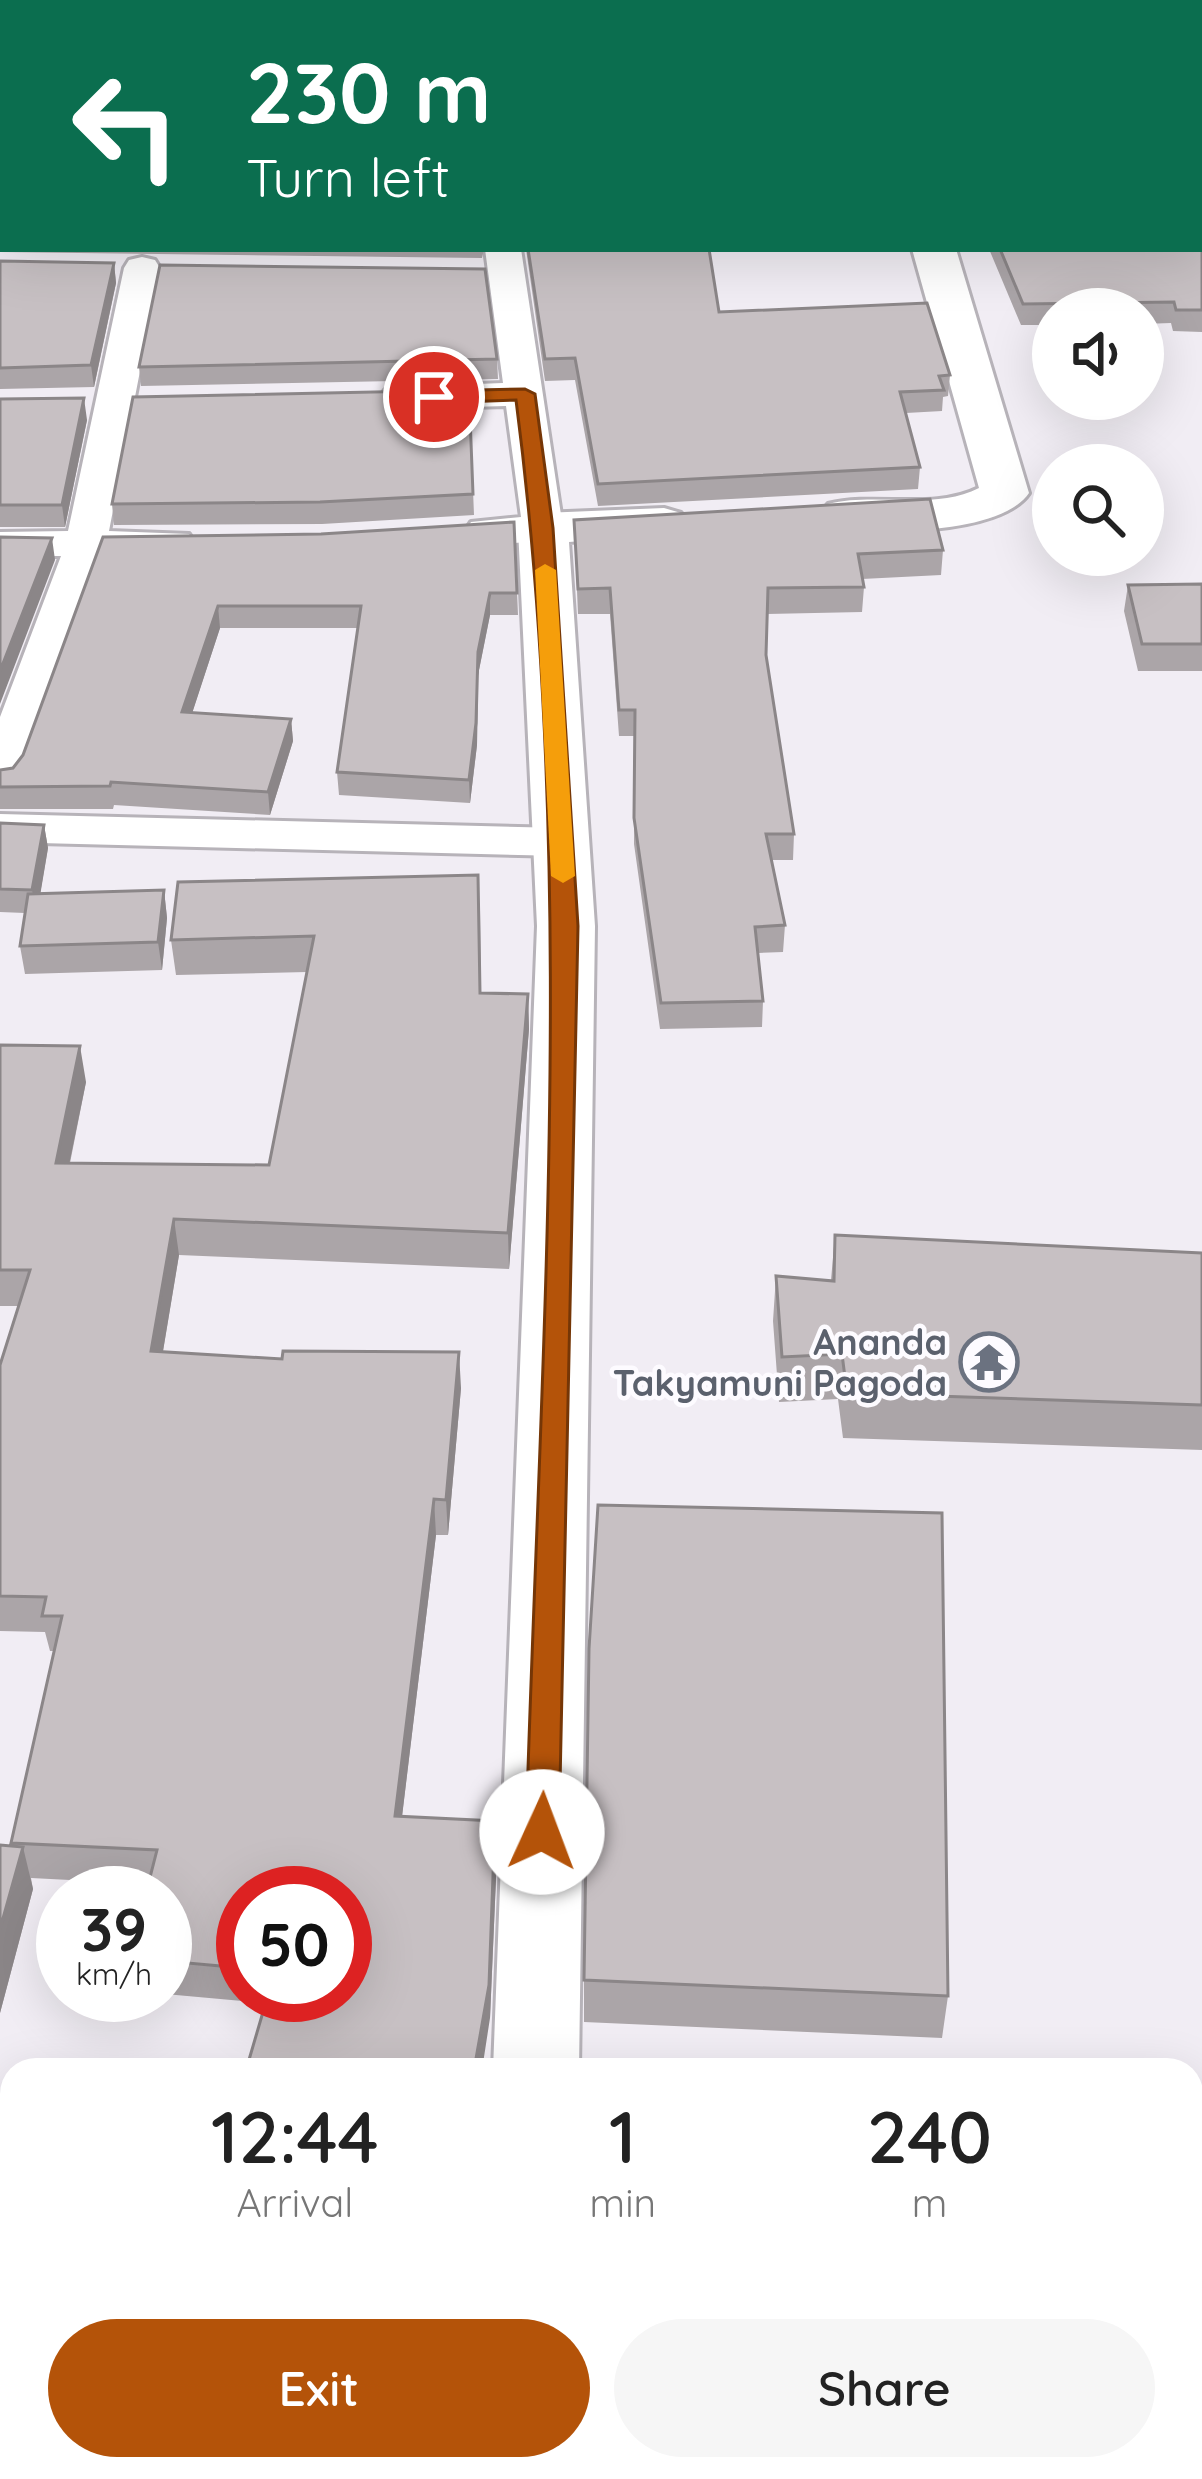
<!DOCTYPE html>
<style>
body{margin:0;font-family:Quicksand,sans-serif;background:#f6f6f6;color:#222;height:100vh;display:flex;flex-direction:column;font-size:45px;white-space:nowrap}
*{box-sizing:border-box;margin:0}
p{font-size:39px;color:#767676}
.icon{flex:none;width:66px;height:66px;fill:none;stroke:currentColor;stroke-width:2;stroke-linecap:round;stroke-linejoin:round}
.map{position:relative;flex:1;overflow:hidden}
.side{position:absolute;left:0px;top:2058px;width:1203px;height:423px;display:flex;flex-direction:column;background:#fff;border-radius:36px 36px 0 0;box-shadow:0 12px 48px #0002}
.side>*{flex:none}
.banner{position:absolute;left:0px;top:0px;width:1203px;height:252px;box-shadow:0 12px 48px #0002;background:#0b6e4f;color:#fff;overflow:hidden}
.buttons{position:absolute;left:1032px;top:288px;display:grid;gap:24px}
.buttons a{display:grid;place-items:center;width:132px;height:132px;border-radius:50%;background:#fff;box-shadow:0 12px 48px #0002;font-size:60px}
.speed{position:absolute;left:36px;top:1866px;display:flex;gap:24px;font-size:60px;font-weight:700;text-align:center}
.speed>*{display:grid;place-content:center;width:156px;height:156px;border-radius:50%;background:#fff;box-shadow:0 12px 48px #0002;line-height:1}
.speed small{font-size:30px;font-weight:400}
.speed .limit{border:18px solid #d22;background:#fff;color:#111}
.pin{position:absolute;display:grid;place-items:center;width:102px;height:102px;color:#fff;margin:-51px;border:6px solid #fff;border-radius:50%;box-shadow:0 3px 12px #0007}
.me{position:absolute;width:132px;margin:-66px;rotate:2deg;stroke-linejoin:round;filter:drop-shadow(0 0 9px #0008)}
.turn{display:flex;align-items:center;gap:42px;height:252px;padding:0 48px;font-size:54px}
.turn .icon{width:156px;height:156px;stroke-width:2.5}
.turn b{display:block;font-size:84px;line-height:102px}
.eta{display:flex;justify-content:space-evenly;align-items:center;height:204px;text-align:center}
.eta b{font-size:72px;font-weight:600;line-height:84px}
.button{display:flex;gap:24px;margin-top:auto;padding:24px 48px}
.button a{flex:1;height:138px;border-radius:72px;background:#b45309;color:#fff;font-size:48px;font-weight:600;line-height:138px;text-align:center}
.button a+a{background:#f6f6f6;color:#222}
.map>svg:first-child{display:block}
</style>
<div class="map">
<svg width="1202" height="2479" viewBox="0 0 1202 2479">
<rect width="100%" height="100%" fill="#f1edf4"/>
<g fill="none" stroke-linecap="round" stroke-linejoin="round">
<defs>
<path id="street" d="M 485,249 L 521,249 L 563,528 L 557,537 C 531,543 497,546 471,540 L 465,531 L 471,522 L 521,517 L 506,406 L 398,409 L 385,406 L 379,398 L 385,390 L 398,387 L 503,383 Z
M 142,257 L 155,260 L 160,268 L 109,531 L 189,534 L 195,543 L 189,552 L 103,556 L 23,776 L 16,786 L 0,790 L 0,717 L 61,556 L 0,556 L 0,532 L 68,531 L 124,268 L 129,260 Z
M 0,814 L 561,828 L 577,832 L 584,842 L 577,852 L 561,856 L 0,842 Z"/>
<path id="secondary" d="M 912,249 L 956,249 L 1029,493 C 1001,535 873,536 828,524 L 820,514 L 828,504 C 876,492 934,511 979,488 Z
M 664,508 L 681,513 L 689,523 L 681,533 L 569,542 L 595,926 L 579,2070 L 493,2070 L 537,926 L 518,528 L 525,517 L 543,513 Z
M 479,2469 L 573,2469 L 572,2479 L 478,2479 Z"/>
</defs>
<use href="#street" stroke="#b7b3b9" stroke-width="6"/>
<use href="#secondary" stroke="#b7b3b9" stroke-width="6"/>
<use href="#street" fill="#fff" fill-rule="evenodd"/>
<use href="#secondary" fill="#fff" fill-rule="evenodd"/>
</g>
<path fill="#aba5a8" fill-rule="evenodd" d="M 0,0 L 1202,0 L 1202,64 L 1200,64 L 1200,3 L 3,3 L 3,56 L 0,57 Z
M 3,61 L 3,144 L 0,143 L 0,62 Z
M 3,146 L 3,249 L 484,249 L 482,258 L 0,252 L 0,149 Z
M 1202,203 L 1202,332 L 1173,331 L 1171,323 L 1143,324 L 1143,309 L 1053,309 L 1053,325 L 1021,325 L 989,249 L 1200,249 Z
M 526,249 L 709,249 L 719,312 L 950,375 L 948,396 L 943,397 L 942,411 L 906,413 L 920,467 L 918,489 L 598,506 L 575,380 L 545,381 Z
M 0,261 L 114,263 L 116,283 L 94,387 L 0,389 Z
M 497,359 L 498,379 L 141,386 L 139,367 Z
M 469,390 L 474,515 L 322,524 L 114,525 L 112,504 Z
M 0,399 L 87,420 L 65,527 L 0,527 Z
M 574,520 L 943,550 L 941,575 L 862,579 L 864,587 L 862,612 L 767,614 L 766,655 L 794,834 L 793,860 L 772,860 L 785,925 L 783,952 L 758,953 L 763,1001 L 762,1027 L 660,1029 L 634,844 L 634,736 L 619,736 L 610,614 L 578,614 Z
M 514,522 L 518,615 L 490,615 L 478,675 L 477,745 L 470,803 L 339,795 L 337,772 L 358,628 L 220,628 L 192,713 L 291,719 L 293,741 L 270,815 L 114,805 L 113,809 L 0,809 L 0,770 L 13,768 L 23,755 L 103,537 L 321,534 Z
M 1202,584 L 1202,671 L 1138,671 L 1124,611 L 1128,585 Z
M 0,823 L 44,825 L 48,848 L 40,894 L 164,890 L 167,918 L 162,970 L 25,974 L 20,946 L 25,913 L 0,912 Z
M 480,910 L 481,993 L 528,994 L 529,1029 L 509,1269 L 179,1255 L 163,1351 L 461,1388 L 448,1535 L 436,1535 L 402,1816 L 495,1821 L 497,1855 L 490,2018 L 265,2003 L 165,1994 L 165,1893 L 148,1884 L 31,1878 L 33,1889 L 0,2013 L 0,1845 L 12,1846 L 55,1651 L 50,1651 L 45,1632 L 0,1631 L 0,1365 L 19,1306 L 0,1306 L 0,1045 L 86,1082 L 70,1163 L 269,1165 L 307,972 L 176,975 L 171,940 ZM 243,1893 L 345,1995 L 243,1995 Z
M 835,1235 L 1202,1253 L 1202,1450 L 843,1438 L 838,1399 L 779,1402 L 773,1321 L 776,1276 L 831,1280 Z
M 584,1980 L 948,1996 L 942,2038 L 584,2022 Z
M 12,2469 L 257,2469 L 256,2479 L 213,2479 L 164,2474 Z"/>
<path fill="#8b8688" d="M 114,263 L 116,283 L 94,387 L 91,365 Z
M 84,398 L 87,420 L 65,527 L 62,505 Z
M 52,538 L 55,560 L 0,704 L 0,671 Z
M 490,593 L 490,615 L 478,675 L 477,745 L 470,803 L 469,780 L 478,652 Z
M 218,606 L 220,628 L 185,735 L 182,712 Z
M 291,719 L 293,741 L 270,815 L 268,792 Z
M 44,825 L 48,848 L 37,914 L 32,890 Z
M 164,890 L 167,918 L 162,970 L 158,942 Z
M 528,994 L 529,1029 L 509,1269 L 508,1233 Z
M 80,1046 L 86,1082 L 62,1199 L 56,1163 Z
M 174,1219 L 179,1255 L 157,1387 L 151,1351 Z
M 459,1352 L 461,1388 L 448,1535 L 446,1500 Z
M 434,1499 L 436,1535 L 398,1850 L 395,1816 Z
M 495,1821 L 497,1855 L 490,2018 L 482,2070 L 474,2070 Z
M 23,1847 L 33,1889 L 0,2013 L 0,1929 Z
M 155,2469 L 163,2469 L 164,2479 L 155,2479 Z"/>
<path fill="#c7c0c3" stroke="#8b8688" stroke-width="3" d="M 0,0 L 1202,0 L 1202,45 L 1200,45 L 1200,3 L 3,3 L 3,39 L 0,36 Z
M 3,61 L 3,125 L 0,124 L 0,62 Z
M 3,146 L 3,231 L 0,231 L 0,149 Z
M 1200,203 L 1202,203 L 1202,310 L 1176,310 L 1174,302 L 1023,304 L 1000,249 L 1200,249 Z
M 528,249 L 709,249 L 719,312 L 927,303 L 950,375 L 939,376 L 944,390 L 900,392 L 920,467 L 598,484 L 575,358 L 545,359 Z
M 0,261 L 114,263 L 91,365 L 0,368 Z
M 160,265 L 485,269 L 497,359 L 139,367 Z
M 469,390 L 473,494 L 320,502 L 112,504 L 133,397 Z
M 84,398 L 62,505 L 0,505 L 0,399 Z
M 930,499 L 943,550 L 858,554 L 864,587 L 768,588 L 766,655 L 794,834 L 766,834 L 785,925 L 755,927 L 763,1001 L 661,1003 L 634,818 L 635,710 L 619,710 L 610,588 L 578,589 L 574,520 Z
M 514,522 L 517,593 L 490,593 L 478,652 L 476,723 L 469,780 L 337,772 L 361,606 L 218,606 L 182,712 L 291,719 L 268,792 L 111,782 L 110,786 L 0,787 L 0,770 L 13,768 L 23,755 L 103,537 L 321,534 Z
M 0,537 L 52,538 L 0,671 Z
M 1202,584 L 1202,644 L 1142,644 L 1128,585 Z
M 0,823 L 44,825 L 32,890 L 0,889 Z
M 478,875 L 480,993 L 528,994 L 508,1233 L 174,1219 L 151,1351 L 282,1359 L 283,1351 L 459,1352 L 446,1500 L 434,1499 L 395,1816 L 495,1821 L 489,1985 L 474,2070 L 246,2070 L 268,1995 L 345,1995 L 345,1893 L 243,1893 L 243,1968 L 165,1961 L 165,1893 L 146,1893 L 157,1850 L 11,1843 L 62,1616 L 42,1616 L 46,1597 L 0,1596 L 0,1365 L 30,1270 L 0,1270 L 0,1045 L 80,1046 L 56,1163 L 269,1165 L 314,936 L 171,940 L 178,882 Z
M 164,890 L 158,942 L 20,946 L 28,894 Z
M 835,1235 L 1202,1253 L 1202,1405 L 847,1393 L 842,1354 L 782,1357 L 776,1276 L 834,1281 Z
M 598,1505 L 942,1513 L 948,1996 L 584,1980 L 589,1649 Z
M 0,1845 L 23,1847 L 0,1929 Z
M 12,2393 L 12,2469 L 155,2469 L 155,2479 L 0,2479 Z"/>
<path fill="#b45309" stroke="#753606" stroke-width="3" d="M 525,389 L 535,394 L 553,528 L 578,926 L 559,1832 L 554,1842 L 542,1846 L 530,1842 L 526,1832 C 540,1355 578,875 516,400 L 434,403 L 424,397 L 434,391 Z"/>
<path fill="#f59e0b" d="M 545,564 L 556,570 L 575,876 L 563,883 L 551,876 L 535,570 Z"/>
<defs>
<symbol id="temple-ring" viewBox="-11 -11 22 22"><circle r="9.5" fill="#fdfbff" stroke="#6b7280" stroke-width="1.5"/><path d="M0-6L5-2H3V0L6.5 2.5H4V6H1.5V3h-3V6H-4V2.5H-6.5L-3 0V-2H-5Z" fill="#6b7280"/></symbol>
</defs>
<g fill-rule="evenodd">
<use href="#temple-ring" x="956" y="1329" width="66" height="66"/>
</g>
<g text-anchor="middle" dominant-baseline="central" stroke-width="9" stroke-linejoin="round" paint-order="stroke">
<g font-size="36" font-weight="bold" fill="#5b616d" stroke="#fdfbff" text-anchor="end">
<text x="947" y="1341">Ananda<tspan x="947" dy="41">Takyamuni Pagoda</tspan></text>
</g>
</g>
</svg>
<div class="buttons">
<a><svg class="icon" aria-label="sound" viewBox="0 0 24 24"><path d="M4 9h4l5-4v14l-5-4H4zM17 9q2 3 0 6"/></svg></a>
<a><svg class="icon" aria-label="search" viewBox="0 0 24 24"><circle cx="10" cy="10" r="6"/><path d="M15 15l6 6"/></svg></a>
</div>
<div class="speed"><div>39<small>km/h</small></div><div class="limit">50</div></div>
<div class="pin" style="left:434px;top:397px;background:#d93025"><svg class="icon" aria-label="arrive" viewBox="0 0 24 24"><path d="M6 21V4h12l-3 4 3 4H6"/></svg></div>
<svg class="me" style="left:542px;top:1832px" viewBox="-20 -20 40 40"><circle r="19" fill="#fff"/><path d="M0-13L10 11 0 6-10 11z" fill="#b45309"/></svg>
<div class="banner">
<div class="turn"><svg class="icon" aria-label="left" viewBox="0 0 24 24"><path d="M17 20v-9H6M10 6l-5 5 5 5"/></svg><div><b>230 m</b>Turn left</div></div>
</div>
<section class="side">
<div class="eta">
<div><b>12:44</b><p>Arrival</p></div>
<div><b>1</b><p>min</p></div>
<div><b>240</b><p>m</p></div>
</div>
<div class="button"><a>Exit</a><a>Share</a></div>
</section>
</div>
